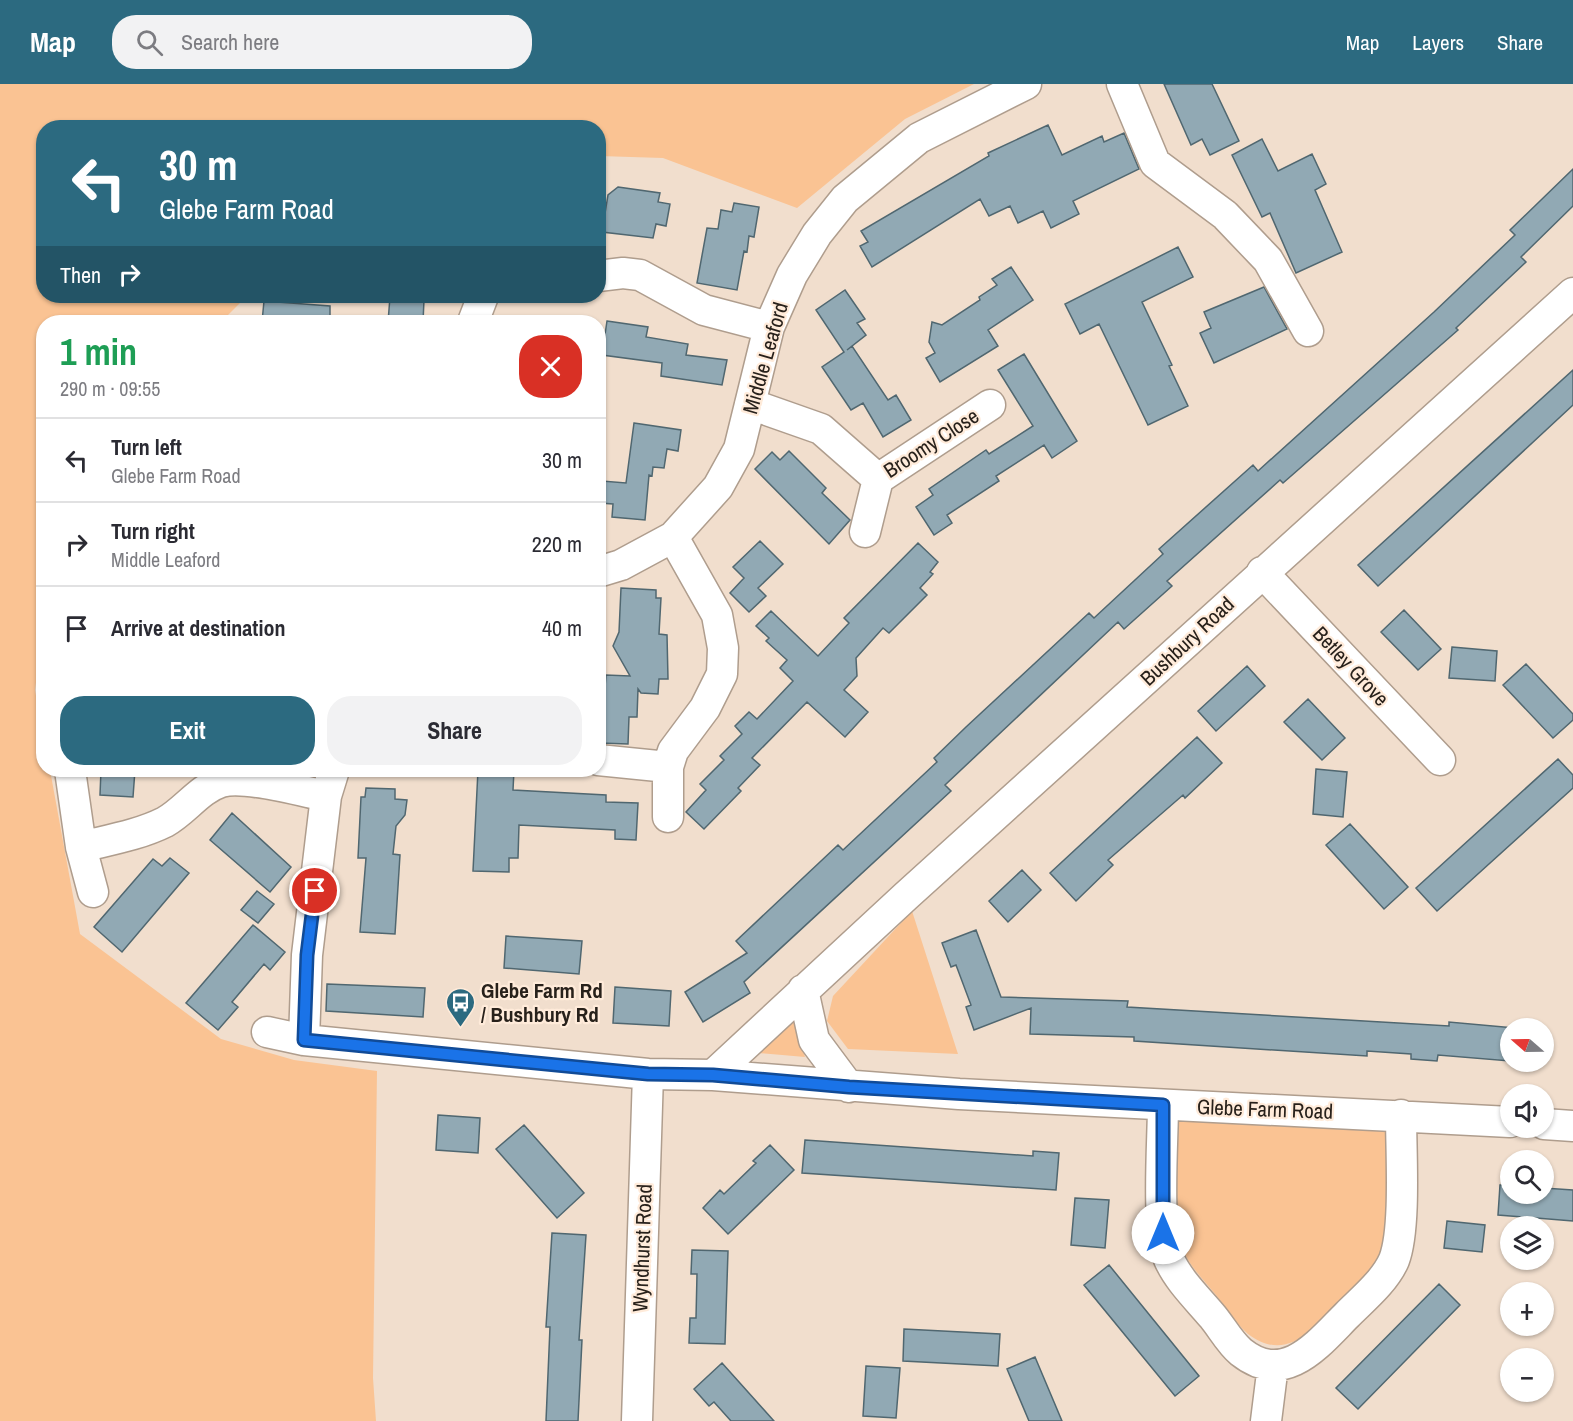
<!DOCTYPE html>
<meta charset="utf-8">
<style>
body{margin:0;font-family:"Archivo Narrow",sans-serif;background:#f2f2f3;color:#2b2b33;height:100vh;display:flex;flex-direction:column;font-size:22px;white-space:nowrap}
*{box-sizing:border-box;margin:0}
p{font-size:20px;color:#7c7c81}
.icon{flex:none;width:33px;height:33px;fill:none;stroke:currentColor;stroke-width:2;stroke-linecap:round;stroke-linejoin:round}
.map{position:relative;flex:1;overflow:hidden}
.panel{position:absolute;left:36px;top:231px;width:570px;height:462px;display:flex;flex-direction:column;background:#fff;border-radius:24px;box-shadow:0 2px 4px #0004}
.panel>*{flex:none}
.banner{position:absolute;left:36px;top:36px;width:570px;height:183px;border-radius:24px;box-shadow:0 2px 4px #0004;background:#2c6a80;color:#fff;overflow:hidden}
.needle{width:39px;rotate:290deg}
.controls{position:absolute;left:1500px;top:934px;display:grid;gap:12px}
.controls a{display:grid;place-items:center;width:54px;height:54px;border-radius:50%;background:#fff;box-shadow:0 2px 4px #0004;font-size:30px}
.pin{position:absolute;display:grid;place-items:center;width:51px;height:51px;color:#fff;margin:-26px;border:3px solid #fff;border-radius:50%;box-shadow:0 2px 6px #0007}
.me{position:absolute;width:66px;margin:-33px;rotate:0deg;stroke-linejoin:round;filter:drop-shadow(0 0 4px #0008)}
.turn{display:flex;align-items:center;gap:21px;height:126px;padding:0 24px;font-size:27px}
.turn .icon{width:78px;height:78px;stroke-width:2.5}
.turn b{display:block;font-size:42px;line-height:51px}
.then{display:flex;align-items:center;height:57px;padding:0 24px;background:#0003;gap:12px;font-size:22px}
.round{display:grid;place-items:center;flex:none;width:63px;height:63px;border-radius:24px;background:#f2f2f3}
.summary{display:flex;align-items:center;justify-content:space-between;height:102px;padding:0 24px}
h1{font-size:36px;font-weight:700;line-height:45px;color:#1e9e55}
.action{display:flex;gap:12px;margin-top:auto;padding:12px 24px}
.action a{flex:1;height:69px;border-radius:24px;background:#2c6a80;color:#fff;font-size:24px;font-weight:700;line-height:69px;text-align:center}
.action a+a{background:#f2f2f3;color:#2b2b33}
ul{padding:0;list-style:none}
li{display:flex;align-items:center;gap:18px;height:84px;padding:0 24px;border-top:2px solid #e1e1e2}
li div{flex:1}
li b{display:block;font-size:22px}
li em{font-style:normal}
header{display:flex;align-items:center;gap:36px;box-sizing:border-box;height:84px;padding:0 30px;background:#2c6a80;color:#fff}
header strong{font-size:28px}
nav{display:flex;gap:33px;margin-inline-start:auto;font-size:21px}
.search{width:420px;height:54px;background:#f2f2f3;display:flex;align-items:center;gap:15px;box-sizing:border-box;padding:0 21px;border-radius:24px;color:#7c7c81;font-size:22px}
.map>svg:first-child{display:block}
</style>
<header>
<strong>Map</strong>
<div class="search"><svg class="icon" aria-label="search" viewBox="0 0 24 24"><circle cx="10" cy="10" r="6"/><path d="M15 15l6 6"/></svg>Search here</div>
<nav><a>Map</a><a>Layers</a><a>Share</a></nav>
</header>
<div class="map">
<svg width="1573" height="1337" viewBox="0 0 1573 1337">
<rect width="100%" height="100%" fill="#f1decd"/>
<path fill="#fac393" d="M 0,0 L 974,0 L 905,35 L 797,124 L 663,74 L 599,72 L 598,44 L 44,44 L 44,212 L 247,212 L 221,238 L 44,238 L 44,538 L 35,606 L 43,652 L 44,686 L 50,686 L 80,850 L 221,955 L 294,976 L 377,987 L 373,1294 L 376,1337 L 0,1337 Z
M 912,827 L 958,970 L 848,965 L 827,937 L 833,912 Z
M 794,938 L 805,973 L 758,969 Z
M 1177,1028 L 1391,1037 C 1390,1069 1396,1142 1383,1168 C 1374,1188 1354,1204 1339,1219 C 1313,1246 1286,1279 1248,1250 C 1237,1241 1228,1226 1219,1215 C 1207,1199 1188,1182 1182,1163 C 1171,1127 1177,1067 1177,1028 Z"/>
<path fill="#91a9b4" stroke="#506770" stroke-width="1.5" d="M 1164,0 L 1212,0 L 1239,57 L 1210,71 L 1202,55 L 1191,61 Z
M 1048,41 L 1062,71 L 1102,52 L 1104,58 L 1124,49 L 1139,85 L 1073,117 L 1079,130 L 1051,144 L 1043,127 L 1018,139 L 1010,122 L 989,132 L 980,115 L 872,183 L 860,162 L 868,158 L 861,147 L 989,72 L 988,69 Z
M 1262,55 L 1278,87 L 1312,70 L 1326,100 L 1315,106 L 1342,168 L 1296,189 L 1270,129 L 1262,133 L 1232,71 Z
M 1573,85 L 1573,122 L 1521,173 L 1526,178 L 1456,244 L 1458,246 L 1283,399 L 1280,396 L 1167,497 L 1172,502 L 1124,545 L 1118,538 L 945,701 L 951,707 L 744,898 L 750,909 L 703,938 L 685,908 L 747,869 L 736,857 L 838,761 L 843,766 L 937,678 L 934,674 L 966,643 L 1089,529 L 1094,534 L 1163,470 L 1159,465 L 1253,381 L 1258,387 L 1434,228 L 1515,151 L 1510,146 Z
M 618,103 L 660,109 L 658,118 L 670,120 L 666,142 L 656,140 L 653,154 L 602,148 L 608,111 Z
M 734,119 L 759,123 L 754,153 L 749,152 L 747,168 L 744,167 L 737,206 L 697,199 L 707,144 L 718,145 L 721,126 L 732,128 Z
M 1178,163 L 1193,193 L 1142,218 L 1172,281 L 1169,282 L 1188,322 L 1148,341 L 1099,240 L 1080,250 L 1065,220 Z
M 1011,183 L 1033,216 L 988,246 L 998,262 L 940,298 L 926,274 L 935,269 L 929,258 L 932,238 L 942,241 L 980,216 L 979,213 L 997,201 L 992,195 Z
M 1264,203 L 1287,245 L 1214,279 L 1200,249 L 1211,244 L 1204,228 Z
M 845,206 L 865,235 L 857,239 L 866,251 L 847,266 L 852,262 L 888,316 L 896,311 L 911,336 L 883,353 L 863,319 L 851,326 L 822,283 L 844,268 L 816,226 Z
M 390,213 L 424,216 L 423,238 L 388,238 Z
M 264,217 L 330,222 L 330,238 L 262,238 Z
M 607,237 L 648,243 L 646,253 L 688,260 L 686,271 L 727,276 L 722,301 L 661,292 L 662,279 L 602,271 Z
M 1024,270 L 1077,357 L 1052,374 L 1044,361 L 996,392 L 999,397 L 947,431 L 952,439 L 934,451 L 916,423 L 933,411 L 929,405 L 986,366 L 989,370 L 1033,342 L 998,286 Z
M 1573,286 L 1573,321 L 1378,502 L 1358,481 Z
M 634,339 L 681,346 L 678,367 L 667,365 L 664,384 L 653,383 L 652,392 L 649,391 L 645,436 L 612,433 L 613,420 L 600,419 L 602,397 L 626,399 Z
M 789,367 L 826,404 L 822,409 L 850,436 L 829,460 L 755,385 L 772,368 L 780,376 Z
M 760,457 L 783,480 L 758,504 L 766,512 L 749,528 L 730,509 L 744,494 L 733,483 Z
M 918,459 L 938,478 L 930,488 L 933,490 L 920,504 L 927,511 L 889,549 L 883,544 L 856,574 L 857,592 L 844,606 L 868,628 L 845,653 L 807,618 L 752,674 L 760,681 L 738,704 L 741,707 L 704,745 L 686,728 L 706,706 L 700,700 L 724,676 L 720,672 L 742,650 L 735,642 L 749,628 L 757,635 L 793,597 L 780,584 L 787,576 L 766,557 L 769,554 L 756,542 L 771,527 L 818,572 L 849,539 L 844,534 Z
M 621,504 L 656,506 L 656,514 L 661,514 L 659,550 L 667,551 L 668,595 L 659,595 L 658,610 L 641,609 L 638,605 L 637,633 L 629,633 L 628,660 L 600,659 L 598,627 L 603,627 L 606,591 L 630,592 L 613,562 L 619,548 Z
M 1404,526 L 1441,565 L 1418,586 L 1381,548 Z
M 1452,563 L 1497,567 L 1495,597 L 1449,594 Z
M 1526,580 L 1573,630 L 1573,636 L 1553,654 L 1503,601 Z
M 1247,582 L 1265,602 L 1216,647 L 1198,627 Z
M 1308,615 L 1345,654 L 1322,676 L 1284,638 Z
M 1197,653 L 1222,679 L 1185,714 L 1183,711 L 1108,776 L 1113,781 L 1076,817 L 1050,789 Z
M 1558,675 L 1573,691 L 1573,704 L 1437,827 L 1416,804 Z
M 1316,685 L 1347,688 L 1343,733 L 1313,730 Z
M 101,686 L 135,686 L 133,713 L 100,711 Z
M 478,686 L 514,686 L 513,706 L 606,711 L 606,718 L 638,719 L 636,756 L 615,755 L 615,746 L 519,741 L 518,774 L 509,774 L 509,788 L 473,787 Z
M 366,704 L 395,705 L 395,715 L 407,716 L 405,731 L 396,742 L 393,770 L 400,771 L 395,850 L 360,848 L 366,774 L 358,774 L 361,713 L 365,713 Z
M 232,729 L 291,783 L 270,808 L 210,756 Z
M 1350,740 L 1408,803 L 1384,825 L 1326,761 Z
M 170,774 L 189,789 L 122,868 L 94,843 L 153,775 L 162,782 Z
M 1022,786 L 1041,806 L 1008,838 L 989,817 Z
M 257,807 L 274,820 L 258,839 L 241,826 Z
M 253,841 L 285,868 L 270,886 L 264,880 L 232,918 L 238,923 L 218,946 L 186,919 Z
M 976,846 L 1001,913 L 1128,917 L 1127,923 L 1449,942 L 1449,938 L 1527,945 L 1510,945 L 1510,977 L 1438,971 L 1437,977 L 1411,975 L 1411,970 L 1367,967 L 1367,972 L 1134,957 L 1134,953 L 1030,950 L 1031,924 L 974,946 L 966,923 L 971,921 L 956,881 L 951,883 L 942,859 Z
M 506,852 L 582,857 L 579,890 L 504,884 Z
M 327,900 L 425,904 L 423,933 L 326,927 Z
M 615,903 L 671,907 L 669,942 L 613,939 Z
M 438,1031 L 480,1034 L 478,1069 L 436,1066 Z
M 524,1041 L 584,1109 L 557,1134 L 496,1065 Z
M 805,1056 L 1033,1072 L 1033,1067 L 1059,1069 L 1056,1106 L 802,1089 Z
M 770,1061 L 794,1086 L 728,1150 L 703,1124 L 720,1106 L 724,1110 L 756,1079 L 753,1077 Z
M 1500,1101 L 1510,1101 L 1510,1110 L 1544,1110 L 1544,1104 L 1573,1106 L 1573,1137 L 1498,1131 Z
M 1075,1114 L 1109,1116 L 1105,1164 L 1071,1161 Z
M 1447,1137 L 1485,1141 L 1482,1168 L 1444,1164 Z
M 552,1149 L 586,1151 L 579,1256 L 582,1256 L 578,1337 L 546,1337 L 550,1243 L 546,1243 Z
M 692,1166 L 728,1167 L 725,1260 L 689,1259 L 690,1234 L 696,1234 L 697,1190 L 691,1190 Z
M 1109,1181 L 1199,1292 L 1175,1312 L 1084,1201 Z
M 1439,1200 L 1460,1221 L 1358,1325 L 1336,1304 Z
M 904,1245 L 1000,1250 L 998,1282 L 903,1277 Z
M 1035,1273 L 1062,1337 L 1029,1337 L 1007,1285 Z
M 722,1279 L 774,1337 L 731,1337 L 714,1318 L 709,1322 L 694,1305 Z
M 866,1282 L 900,1284 L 896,1334 L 863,1332 Z"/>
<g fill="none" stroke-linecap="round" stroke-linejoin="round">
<defs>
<path id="minor" d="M 1122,0 L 1155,79 L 1225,131 L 1268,176 L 1308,247
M 598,192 L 623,189 L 640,191 L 704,226 L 769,243
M 473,238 L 483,212
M 750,320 L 821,345 L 878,395 L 990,321
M 865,448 L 878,395
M 598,488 L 621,481 L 673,453 L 718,403 L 739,365 L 769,243 L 792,191 L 817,150 L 845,115 L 919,54 L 1026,0
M 1262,488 L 1440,676
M 598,676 L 668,683
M 70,686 L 81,763 L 93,808
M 668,733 L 668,683 L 673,667 L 705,624 L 722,590 L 723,564 L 717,531 L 673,453
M 81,763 C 109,756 139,751 165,738 C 185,727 199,705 221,698 C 244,691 301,707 326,712
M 803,906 L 814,956 L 849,1003
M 267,948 L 304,956 L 648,990 L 713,991 L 959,1010 L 1510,1038
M 304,956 L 307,871 L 326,712 L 334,686
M 713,991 L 906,812 L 1573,209
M 1163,1021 C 1163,1058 1156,1143 1169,1175 C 1178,1196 1198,1215 1213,1233 C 1222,1244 1230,1259 1241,1268 C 1285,1303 1318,1260 1347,1231 C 1363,1215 1385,1197 1394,1176 C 1406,1145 1401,1067 1401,1031
M 1544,1040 L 1573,1042
M 637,1337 L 648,990
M 1266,1337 L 1273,1281"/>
</defs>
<use href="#minor" stroke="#af9d8d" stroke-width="33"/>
<use href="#minor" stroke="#fff" stroke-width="30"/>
</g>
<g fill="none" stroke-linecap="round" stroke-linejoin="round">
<defs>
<path id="route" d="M 315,807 L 307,871 L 304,956 L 648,990 L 713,991 L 849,1003 L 1163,1021 L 1163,1149"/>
</defs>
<use href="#route" stroke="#114b97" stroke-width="15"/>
<use href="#route" stroke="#1a73e8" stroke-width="10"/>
</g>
<defs>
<symbol id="bus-pin" viewBox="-11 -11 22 30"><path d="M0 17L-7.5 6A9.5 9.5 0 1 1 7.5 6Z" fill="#2c6a80" stroke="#ffebda"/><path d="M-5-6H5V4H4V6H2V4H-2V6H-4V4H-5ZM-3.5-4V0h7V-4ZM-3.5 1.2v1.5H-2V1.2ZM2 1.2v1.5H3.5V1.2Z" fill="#fff"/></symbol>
</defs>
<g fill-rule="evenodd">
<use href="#bus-pin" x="444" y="902" width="33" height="45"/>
</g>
<g text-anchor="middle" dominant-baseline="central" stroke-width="4.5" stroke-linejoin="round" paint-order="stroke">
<g font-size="21" fill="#28211b" stroke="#ffebda">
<text transform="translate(765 274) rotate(-74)">Middle Leaford</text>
<text transform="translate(931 359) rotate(-33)">Broomy Close</text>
<text transform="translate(1187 557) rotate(-43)">Bushbury Road</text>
<text transform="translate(1351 582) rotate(47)">Betley Grove</text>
<text transform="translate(1265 1025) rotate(2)">Glebe Farm Road</text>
<text transform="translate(642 1164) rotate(-88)">Wyndhurst Road</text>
</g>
<g font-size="21" font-weight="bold" fill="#28211b" stroke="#ffebda" text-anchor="start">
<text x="481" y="906">Glebe Farm Rd<tspan x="481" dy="24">/ Bushbury Rd</tspan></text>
</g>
</g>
</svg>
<div class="controls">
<a><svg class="needle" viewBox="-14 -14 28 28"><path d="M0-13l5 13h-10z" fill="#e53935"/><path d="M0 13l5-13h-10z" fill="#7c7c81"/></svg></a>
<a><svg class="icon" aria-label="sound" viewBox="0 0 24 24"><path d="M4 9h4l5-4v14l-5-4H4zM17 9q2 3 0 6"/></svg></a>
<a><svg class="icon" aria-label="search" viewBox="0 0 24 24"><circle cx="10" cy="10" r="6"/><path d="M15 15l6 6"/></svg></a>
<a><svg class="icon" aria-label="layers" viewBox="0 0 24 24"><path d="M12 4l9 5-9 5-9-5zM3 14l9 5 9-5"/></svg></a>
<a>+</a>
<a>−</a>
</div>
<div class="pin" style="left:315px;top:807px;background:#d93025"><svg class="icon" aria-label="arrive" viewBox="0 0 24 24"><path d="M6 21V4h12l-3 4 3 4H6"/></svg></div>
<svg class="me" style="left:1163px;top:1149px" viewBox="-20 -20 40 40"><circle r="19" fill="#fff"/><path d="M0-13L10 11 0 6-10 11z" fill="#1a73e8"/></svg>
<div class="banner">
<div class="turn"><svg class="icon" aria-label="left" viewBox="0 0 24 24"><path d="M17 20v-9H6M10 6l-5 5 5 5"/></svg><div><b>30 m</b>Glebe Farm Road</div></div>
<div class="then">Then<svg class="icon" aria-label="right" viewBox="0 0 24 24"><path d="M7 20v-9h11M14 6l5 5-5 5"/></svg></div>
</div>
<section class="panel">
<div class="summary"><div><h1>1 min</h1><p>290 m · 09:55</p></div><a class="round" style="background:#d93025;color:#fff"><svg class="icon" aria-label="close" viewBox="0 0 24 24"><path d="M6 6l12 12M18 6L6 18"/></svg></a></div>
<ul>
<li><svg class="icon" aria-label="left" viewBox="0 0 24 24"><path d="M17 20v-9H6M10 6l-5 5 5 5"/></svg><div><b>Turn left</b><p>Glebe Farm Road</p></div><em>30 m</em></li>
<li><svg class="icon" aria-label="right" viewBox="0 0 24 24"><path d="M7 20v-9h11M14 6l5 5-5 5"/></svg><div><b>Turn right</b><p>Middle Leaford</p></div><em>220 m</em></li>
<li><svg class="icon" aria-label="arrive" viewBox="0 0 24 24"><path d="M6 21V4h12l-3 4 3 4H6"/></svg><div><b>Arrive at destination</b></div><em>40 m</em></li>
</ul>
<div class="action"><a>Exit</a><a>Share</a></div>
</section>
</div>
